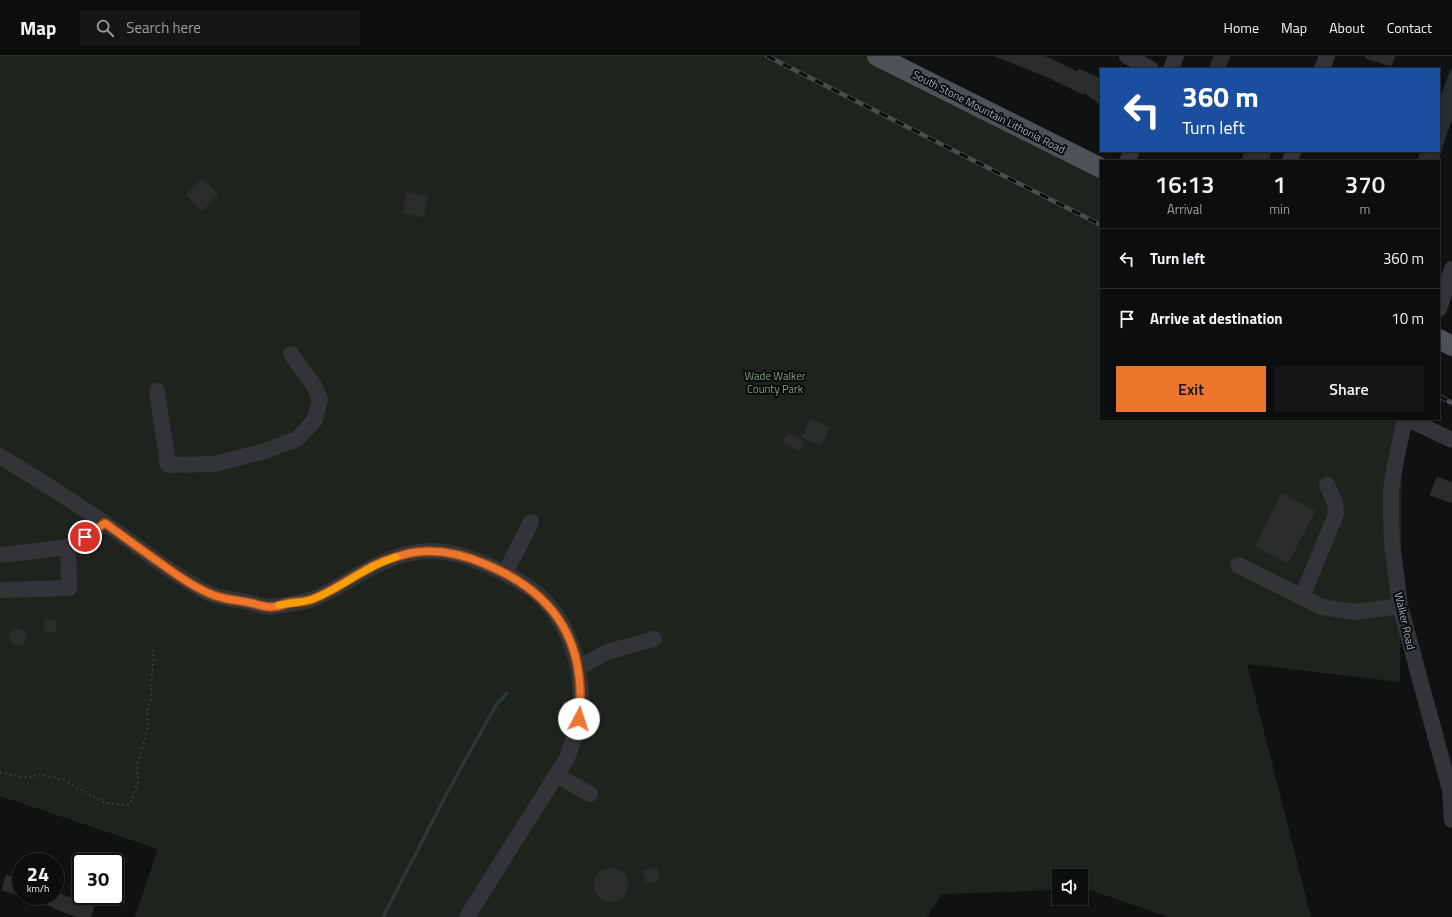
<!DOCTYPE html>
<style>
body{margin:0;font-family:"Titillium Web",sans-serif;background:#151617;color:#f1f3f6;height:100vh;display:flex;flex-direction:column;font-size:15px;white-space:nowrap}
*{box-sizing:border-box;margin:0}
p{font-size:13px;color:#9a9c9e}
.icon{flex:none;width:22px;height:22px;fill:none;stroke:currentColor;stroke-width:2;stroke-linecap:round;stroke-linejoin:round}
.map{position:relative;flex:1;overflow:hidden}
.sheet{position:absolute;left:1100px;top:104px;width:340px;height:260px;display:flex;flex-direction:column;background:#0c0d0e;border-radius:0px;box-shadow:0 1px 3px #0004,0 0 0 1px #2c2d2e}
.sheet>*{flex:none}
.hud{position:absolute;left:1100px;top:12px;width:340px;height:84px;border-radius:0px;box-shadow:0 1px 3px #0004,0 0 0 1px #2c2d2e;background:#1a4fa0;color:#fff;overflow:hidden}
.buttons{position:absolute;left:1052px;top:813px;display:grid;gap:8px}
.buttons a{display:grid;place-items:center;width:36px;height:36px;border-radius:0px;background:#0c0d0e;box-shadow:0 1px 3px #0004,0 0 0 1px #2c2d2e;font-size:20px}
.speed{position:absolute;left:12px;top:797px;display:flex;gap:8px;font-size:20px;font-weight:700;text-align:center}
.speed>*{display:grid;place-content:center;width:52px;height:52px;border-radius:50%;background:#0c0d0e;box-shadow:0 1px 3px #0004,0 0 0 1px #2c2d2e;line-height:1}
.speed small{font-size:10px;font-weight:400}
.speed .limit{border:2px solid #111;border-radius:6px;background:#fff;color:#111}
.pin{position:absolute;display:grid;place-items:center;width:34px;height:34px;color:#fff;margin:-17px;border:2px solid #fff;border-radius:50%;box-shadow:0 1px 4px #0007}
.me{position:absolute;width:44px;margin:-22px;rotate:5deg;stroke-linejoin:round;filter:drop-shadow(0 0 3px #0008)}
.turn{display:flex;align-items:center;gap:14px;height:84px;padding:0 16px;font-size:18px}
.turn .icon{width:52px;height:52px;stroke-width:2.5}
.turn b{display:block;font-size:28px;line-height:34px}
.eta{display:flex;justify-content:space-evenly;align-items:center;height:68px;text-align:center}
.eta b{font-size:24px;font-weight:600;line-height:28px}
.button{display:flex;gap:8px;margin-top:auto;padding:8px 16px}
.button a{flex:1;height:46px;border-radius:0px;background:#ee762c;color:#111;font-size:16px;font-weight:600;line-height:46px;text-align:center}
.button a+a{background:#151617;color:#f1f3f6}
ul{padding:0;list-style:none}
li{display:flex;align-items:center;gap:12px;height:60px;padding:0 16px;border-top:1px solid #2c2d2e}
li div{flex:1}
li b{display:block;font-size:15px}
li em{font-style:normal}
header{display:flex;align-items:center;gap:24px;box-sizing:border-box;height:56px;padding:0 20px;background:#0c0d0e;border-bottom:1px solid #2c2d2e}
header strong{font-size:19px}
nav{display:flex;gap:22px;margin-inline-start:auto;font-size:14px}
.search{width:280px;height:36px;background:#151617;display:flex;align-items:center;gap:10px;box-sizing:border-box;padding:0 14px;border-radius:0px;color:#9a9c9e;font-size:15px}
.map>svg:first-child{display:block}
</style>
<header>
<strong>Map</strong>
<div class="search"><svg class="icon" aria-label="search" viewBox="0 0 24 24"><circle cx="10" cy="10" r="6"/><path d="M15 15l6 6"/></svg>Search here</div>
<nav><a>Home</a><a>Map</a><a>About</a><a>Contact</a></nav>
</header>
<div class="map">
<svg width="1452" height="861" viewBox="0 0 1452 861">
<rect width="100%" height="100%" fill="#101112"/>
<path fill="#1e241d" d="M 0,0 L 901,0 L 1101,107 L 1101,363 L 1407,363 L 1402,379 L 1400,626 L 1247,608 L 1311,861 L 1169,861 L 1087,833 L 1081,833 L 1081,820 L 1059,820 L 1059,834 L 942,838 L 927,861 L 135,861 L 158,793 L 0,740 Z"/>
<g fill="none" stroke-linecap="round" stroke-linejoin="round">
<path stroke="#2a383a" stroke-width="3.5" d="M 383,861 L 446,739 L 496,649 L 507,637"/>
</g>
<path fill="#2b2c2e" stroke="#2a2b2e" d="M 995,0 L 1044,0 L 1078,16 L 1079,13 L 1101,23 L 1101,49 L 1084,36 L 1083,38 L 1045,20 Z
M 1214,0 L 1230,0 L 1225,13 L 1217,13 L 1210,10 Z
M 1366,0 L 1395,0 L 1391,10 L 1365,2 Z
M 1451,13 L 1452,14 L 1452,62 L 1441,94 L 1439,94 L 1439,46 Z
M 1245,95 L 1271,95 L 1268,105 L 1242,105 Z
M 1421,95 L 1441,95 L 1438,105 L 1418,105 Z
M 202,123 L 218,138 L 202,155 L 186,139 Z
M 407,136 L 428,141 L 423,161 L 403,157 Z
M 811,363 L 829,372 L 820,390 L 802,381 Z
M 788,377 L 804,386 L 799,395 L 783,386 Z
M 1437,421 L 1452,427 L 1452,447 L 1430,439 Z
M 1282,438 L 1315,455 L 1288,507 L 1255,490 Z
M 45,564 L 56,565 L 56,576 L 44,575 Z
M 13,573 L 21,573 L 27,581 L 22,589 L 13,588 L 8,581 Z
M 657,811 L 660,824 L 646,828 L 643,815 Z
M594 829a17 17 0 1 1 34 0a17 17 0 1 1-34 0Z
M 6,819 L 21,824 L 21,840 L 2,834 Z
M 58,837 L 94,851 L 90,861 L 78,861 L 53,852 L 54,851 L 26,842 L 26,840 L 58,840 Z"/>
<g fill="none" stroke-linecap="round" stroke-linejoin="round">
<path stroke="#383b3e" stroke-width="2" stroke-dasharray="2 3" stroke-linecap="butt" d="M 0,716 L 28,722 L 39,718 L 53,721 L 66,725 L 103,746 L 120,749 L 130,748 L 138,727 L 137,710 L 148,671 L 147,656 L 151,643 L 152,615 L 154,603 L 152,594"/>
<path stroke="#323437" stroke-width="16" d="M 1127,0 L 1151,13
M 1171,13 L 1176,0
M 1322,13 L 1327,0
M 1127,105 L 1132,95
M 1290,105 L 1293,95
M 1439,253 L 1452,213
M 157,335 L 168,409 L 215,408 L 265,395 L 297,383 L 315,364 L 320,343 L 313,328 L 291,298
M 1405,363 L 1397,399 L 1391,433 L 1391,460 L 1392,487 L 1400,550 L 1450,734 L 1452,764
M 1408,363 L 1452,384
M 0,400 C 36,422 71,444 106,468 C 136,488 164,513 196,530 C 201,533 207,537 213,539 C 224,543 237,544 248,546 C 255,548 263,551 271,551 C 280,550 304,546 313,543 C 354,526 380,497 428,495 C 454,495 479,504 502,516 C 515,523 528,529 539,539 C 572,570 587,621 578,665 C 576,678 571,690 567,702 L 467,861
M 0,499 L 68,491 L 105,467
M 1238,509 L 1322,551 L 1354,556 L 1400,550
M 505,517 L 531,466
M 0,534 L 69,532 L 68,491
M 1302,541 L 1336,458 L 1335,447 L 1327,429
M 578,612 L 607,596 L 654,583
M 556,719 L 590,738"/>
<path stroke="#4e5256" stroke-width="20" d="M 877,0 L 1101,112
M 1439,283 L 1452,290"/>
<defs>
<path id="rail" d="M 767,0 L 1101,169
M 1439,340 L 1452,347"/>
</defs>
<use href="#rail" stroke="#494c50" stroke-width="4.5"/>
<use href="#rail" stroke="#0b0c0d" stroke-width="3" stroke-dasharray="9" stroke-linecap="butt"/>
</g>
<g fill="none" stroke-linecap="round" stroke-linejoin="round">
<defs>
<path id="route" d="M 85,481 L 105,467 C 124,481 143,495 163,509 C 178,520 195,532 213,539 C 223,543 235,544 246,546 C 254,547 263,551 270,551 C 276,551 283,549 288,547 C 296,546 305,546 313,543 C 331,536 347,524 364,515 C 378,506 394,501 410,497 C 436,492 462,498 485,508 C 556,537 587,587 579,663"/>
</defs>
<use href="#route" stroke="#9b4d1d" stroke-width="10"/>
<use href="#route" stroke="#ee762c" stroke-width="7"/>
<path stroke="#f59e0b" stroke-width="7" d="M 279,549 C 290,547 302,547 313,543 C 342,532 366,510 396,501"/>
</g>
<g text-anchor="middle" dominant-baseline="central" stroke-width="4" stroke-linejoin="round" paint-order="stroke">
<g font-size="11" fill="#a2acb2" stroke="#0b0c0d">
<text transform="translate(989 56) rotate(27)">South Stone Mountain Lithonia Road</text>
<text transform="translate(1405 565) rotate(77)">Walker Road</text>
</g>
<g font-size="11" fill="#819e79" stroke="#0b0c0d">
<text x="775" y="320">Wade Walker<tspan x="775" dy="13">County Park</tspan></text>
</g>
</g>
</svg>
<div class="buttons">
<a><svg class="icon" aria-label="sound" viewBox="0 0 24 24"><path d="M4 9h4l5-4v14l-5-4H4zM17 9q2 3 0 6"/></svg></a>
</div>
<div class="speed"><div>24<small>km/h</small></div><div class="limit">30</div></div>
<div class="pin" style="left:85px;top:481px;background:#d93025"><svg class="icon" aria-label="arrive" viewBox="0 0 24 24"><path d="M6 21V4h12l-3 4 3 4H6"/></svg></div>
<svg class="me" style="left:579px;top:663px" viewBox="-20 -20 40 40"><circle r="19" fill="#fff"/><path d="M0-13L10 11 0 6-10 11z" fill="#ee762c"/></svg>
<div class="hud">
<div class="turn"><svg class="icon" aria-label="left" viewBox="0 0 24 24"><path d="M17 20v-9H6M10 6l-5 5 5 5"/></svg><div><b>360 m</b>Turn left</div></div>
</div>
<section class="sheet">
<div class="eta">
<div><b>16:13</b><p>Arrival</p></div>
<div><b>1</b><p>min</p></div>
<div><b>370</b><p>m</p></div>
</div>
<ul>
<li><svg class="icon" aria-label="left" viewBox="0 0 24 24"><path d="M17 20v-9H6M10 6l-5 5 5 5"/></svg><div><b>Turn left</b></div><em>360 m</em></li>
<li><svg class="icon" aria-label="arrive" viewBox="0 0 24 24"><path d="M6 21V4h12l-3 4 3 4H6"/></svg><div><b>Arrive at destination</b></div><em>10 m</em></li>
</ul>
<div class="button"><a>Exit</a><a>Share</a></div>
</section>
</div>
